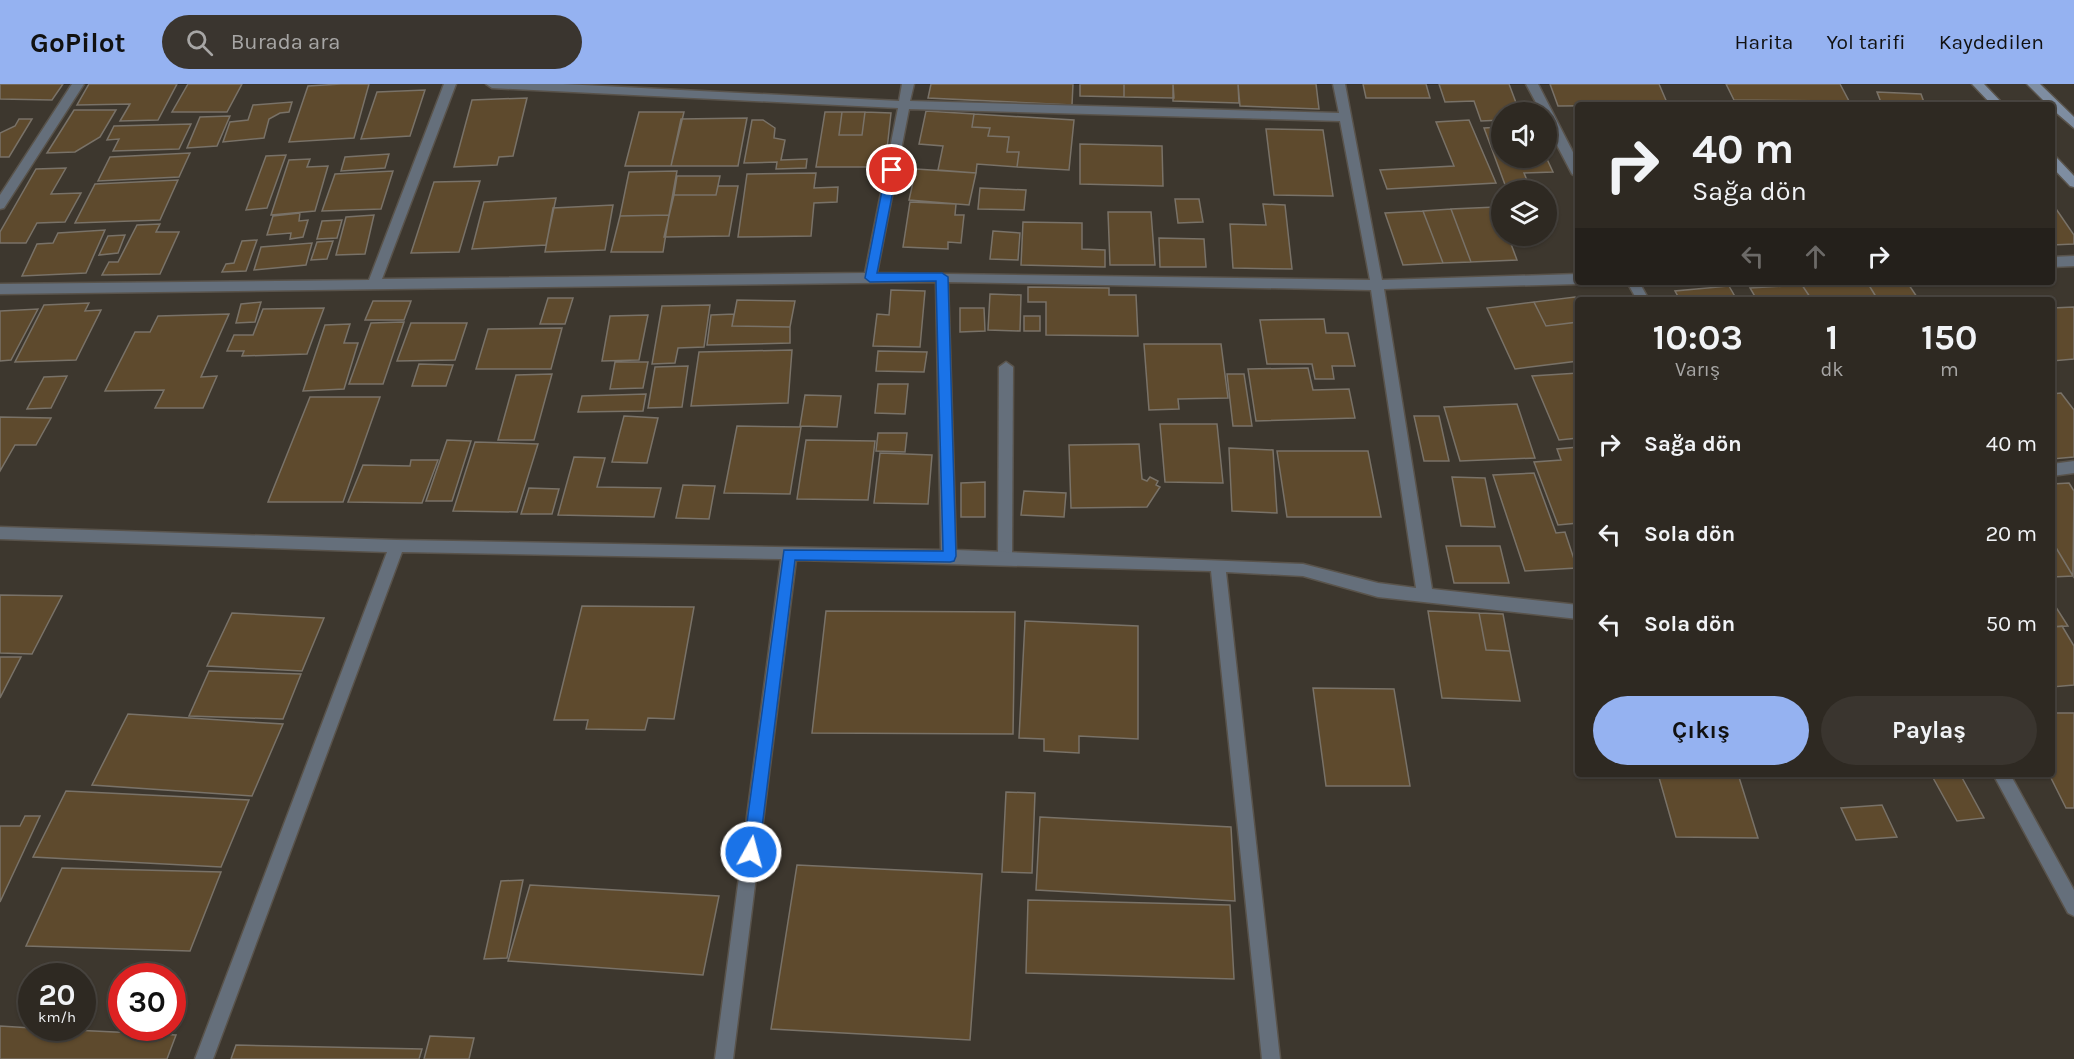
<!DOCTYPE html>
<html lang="tr">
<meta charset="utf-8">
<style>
body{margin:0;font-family:Karla,sans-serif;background:#3a352f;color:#f1f3f6;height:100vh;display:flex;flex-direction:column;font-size:22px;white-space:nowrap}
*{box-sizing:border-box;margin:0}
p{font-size:20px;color:#a7a6a5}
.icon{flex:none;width:33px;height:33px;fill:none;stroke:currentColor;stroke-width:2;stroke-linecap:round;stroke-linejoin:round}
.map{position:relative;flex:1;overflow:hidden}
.sheet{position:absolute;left:1575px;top:213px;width:480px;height:480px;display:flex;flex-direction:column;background:#2e2922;border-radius:6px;box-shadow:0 2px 4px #0004,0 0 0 2px #494540}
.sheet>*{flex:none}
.guide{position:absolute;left:1575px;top:18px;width:480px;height:183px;border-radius:6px;box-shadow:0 2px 4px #0004,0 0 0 2px #494540;background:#2e2922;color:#f1f3f6;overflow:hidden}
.tools{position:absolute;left:1491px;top:18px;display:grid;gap:12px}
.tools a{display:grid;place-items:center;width:66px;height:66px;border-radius:50%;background:#2e2922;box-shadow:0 2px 4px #0004,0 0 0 2px #494540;font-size:30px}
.speed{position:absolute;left:18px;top:879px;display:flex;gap:12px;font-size:30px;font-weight:700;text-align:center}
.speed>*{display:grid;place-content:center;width:78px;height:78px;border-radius:50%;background:#2e2922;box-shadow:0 2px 4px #0004,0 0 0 2px #494540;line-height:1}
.speed small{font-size:15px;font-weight:400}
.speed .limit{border:9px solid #d22;background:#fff;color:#111}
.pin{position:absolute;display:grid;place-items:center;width:51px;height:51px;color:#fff;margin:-26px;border:3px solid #fff;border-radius:50%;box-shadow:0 2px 6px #0007}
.me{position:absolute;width:66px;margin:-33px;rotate:7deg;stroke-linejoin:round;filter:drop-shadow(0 0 4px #0008)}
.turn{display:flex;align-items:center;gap:21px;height:126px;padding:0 18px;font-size:27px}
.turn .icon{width:78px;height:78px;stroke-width:2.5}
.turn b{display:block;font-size:42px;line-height:51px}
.lanes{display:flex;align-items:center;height:57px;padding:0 18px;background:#0003;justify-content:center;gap:30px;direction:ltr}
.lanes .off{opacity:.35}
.eta{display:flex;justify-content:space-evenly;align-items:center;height:102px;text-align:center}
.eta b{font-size:36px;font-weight:700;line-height:42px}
.primary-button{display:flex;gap:12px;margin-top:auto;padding:12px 18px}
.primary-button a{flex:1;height:69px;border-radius:36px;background:#95b2f1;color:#111;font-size:24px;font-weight:700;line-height:69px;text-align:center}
.primary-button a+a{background:#3a352f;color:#f1f3f6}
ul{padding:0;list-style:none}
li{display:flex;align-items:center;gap:18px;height:90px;padding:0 18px}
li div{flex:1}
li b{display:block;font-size:22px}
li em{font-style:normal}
header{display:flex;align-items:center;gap:36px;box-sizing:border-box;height:84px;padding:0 30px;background:#95b2f1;color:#111}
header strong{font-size:28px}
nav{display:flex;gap:33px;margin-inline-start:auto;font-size:21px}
.search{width:420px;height:54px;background:#3a352f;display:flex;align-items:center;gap:15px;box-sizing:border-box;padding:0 21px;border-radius:33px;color:#a7a6a5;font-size:22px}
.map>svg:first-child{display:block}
</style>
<header>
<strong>GoPilot</strong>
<div class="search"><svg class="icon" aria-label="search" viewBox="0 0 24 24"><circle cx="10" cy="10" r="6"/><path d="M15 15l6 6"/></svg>Burada ara</div>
<nav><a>Harita</a><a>Yol tarifi</a><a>Kaydedilen</a></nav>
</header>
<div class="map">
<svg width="2074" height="975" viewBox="0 0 2074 975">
<rect width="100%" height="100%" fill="#3d372e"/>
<path fill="#5e4a2d" stroke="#797268" stroke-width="1.5" d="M 0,0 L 63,0 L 52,16 L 0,15 Z
M 89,0 L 177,0 L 158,36 L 120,37 L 130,20 L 77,21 Z
M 188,0 L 242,0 L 227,28 L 172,28 Z
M 341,0 L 369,0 L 354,54 L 289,58 L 308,2 Z
M 931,0 L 1073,0 L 1072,21 L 928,14 Z
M 1080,0 L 1124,0 L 1124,13 L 1080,12 Z
M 1124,0 L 1173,0 L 1174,14 L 1124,13 Z
M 1173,0 L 1238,0 L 1239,19 L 1173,17 Z
M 1238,0 L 1316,0 L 1319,25 L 1240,22 Z
M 1363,0 L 1426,0 L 1430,14 L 1366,14 Z
M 1439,0 L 1509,0 L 1518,24 L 1526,23 L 1528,28 L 1502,28 L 1502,36 L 1481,37 L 1474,17 L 1445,18 Z
M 1550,0 L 1659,0 L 1668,21 L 1558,22 Z
M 1726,0 L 1840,0 L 1849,17 L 1734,16 Z
M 425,6 L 410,52 L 361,55 L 377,8 Z
M 1877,8 L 1921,10 L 1925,21 L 1882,21 Z
M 527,14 L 513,72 L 499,73 L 497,81 L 454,83 L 472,16 Z
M 1936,17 L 1965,17 L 1968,21 L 1938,21 Z
M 292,18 L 289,28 L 280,29 L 269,35 L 264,54 L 223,58 L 230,38 L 248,36 L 253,21 Z
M 74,26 L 116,26 L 100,53 L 75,68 L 47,69 Z
M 926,27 L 974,30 L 972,43 L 990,44 L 988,52 L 1009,53 L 1007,68 L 1019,68 L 1017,83 L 977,80 L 976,89 L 938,86 L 943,62 L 919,60 Z
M 639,28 L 684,28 L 671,82 L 625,82 Z
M 825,28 L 842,28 L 839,51 L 862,51 L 865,28 L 891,29 L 885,83 L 816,83 Z
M 842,28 L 865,28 L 862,51 L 839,51 Z
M 974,30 L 1074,36 L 1069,86 L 1017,83 L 1019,68 L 1007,68 L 1009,53 L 988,52 L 990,44 L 972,43 Z
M 230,32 L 217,62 L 187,64 L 200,33 Z
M 747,34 L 738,82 L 671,82 L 681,35 Z
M 19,35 L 32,35 L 9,73 L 0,73 L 0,49 L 15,42 Z
M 752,36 L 763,36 L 775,44 L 774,54 L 785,56 L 781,76 L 807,75 L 806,84 L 776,85 L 777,78 L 744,79 Z
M 1469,36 L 1496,99 L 1387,105 L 1380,86 L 1454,82 L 1436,38 Z
M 191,40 L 179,65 L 113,67 L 119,55 L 107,56 L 114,42 Z
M 1502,43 L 1502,74 L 1546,73 L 1553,88 L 1524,89 L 1531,106 L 1507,106 L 1484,44 Z
M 1266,45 L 1323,46 L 1333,112 L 1274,111 Z
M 1080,60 L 1162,62 L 1163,102 L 1080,100 Z
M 190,69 L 179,93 L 98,97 L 110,73 Z
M 389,70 L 385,84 L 341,87 L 345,73 Z
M 286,71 L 267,124 L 246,126 L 266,72 Z
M 310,75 L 307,83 L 328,82 L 315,127 L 271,131 L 289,76 Z
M 66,84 L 51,110 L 81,109 L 65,138 L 37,139 L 26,159 L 0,159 L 0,148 L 36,85 Z
M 916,85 L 976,89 L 969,121 L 909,116 Z
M 393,87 L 381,125 L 322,127 L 335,90 Z
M 677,87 L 669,131 L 620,132 L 629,88 Z
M 816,89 L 814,104 L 838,103 L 837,118 L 814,119 L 811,152 L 738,153 L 747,90 Z
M 677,92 L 720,92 L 716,111 L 674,111 Z
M 178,96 L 160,136 L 75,139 L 95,100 Z
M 480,97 L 459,168 L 411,169 L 434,98 Z
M 718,102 L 738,102 L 729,152 L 664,153 L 674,111 L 716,111 Z
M 980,104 L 1026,106 L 1024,126 L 978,125 Z
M 556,114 L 546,161 L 472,165 L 484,118 Z
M 1175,115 L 1199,115 L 1203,138 L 1178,139 Z
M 910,118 L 956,120 L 955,131 L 964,131 L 961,159 L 948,158 L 948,165 L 903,163 Z
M 2052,119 L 2074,151 L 2074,160 L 2052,161 Z
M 1263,120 L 1285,121 L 1292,185 L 1233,184 L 1230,140 L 1266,141 Z
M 613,121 L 605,166 L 545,168 L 553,124 Z
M 1496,123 L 1502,136 L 1502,152 L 1508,152 L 1517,176 L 1471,178 L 1451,125 Z
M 1451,125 L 1471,178 L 1443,179 L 1423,127 Z
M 1423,127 L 1443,179 L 1403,181 L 1385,129 Z
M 1108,128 L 1151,128 L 1155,181 L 1110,181 Z
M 300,129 L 299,137 L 308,136 L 303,153 L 290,155 L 291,149 L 267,151 L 273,132 Z
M 374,131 L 365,170 L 336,171 L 346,133 Z
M 669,131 L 663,168 L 611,168 L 620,132 Z
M 342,136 L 337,154 L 317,155 L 322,137 Z
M 1023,138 L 1082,139 L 1082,165 L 1105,166 L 1105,183 L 1021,181 Z
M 160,140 L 156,148 L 179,148 L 160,190 L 102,191 L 109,178 L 118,178 L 137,141 Z
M 105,146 L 86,189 L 22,192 L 37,160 L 53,159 L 58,149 Z
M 993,147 L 1020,149 L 1018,176 L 990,175 Z
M 125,151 L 118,169 L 99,171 L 108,152 Z
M 1159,154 L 1204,155 L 1206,183 L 1160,183 Z
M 257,156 L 246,187 L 222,188 L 226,180 L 234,179 L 242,157 Z
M 333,157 L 327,175 L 311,176 L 317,158 Z
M 312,159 L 306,181 L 254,186 L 261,163 Z
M 1839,198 L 1867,198 L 1878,216 L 1812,216 L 1802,201 Z
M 1867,198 L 1907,198 L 1919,216 L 1878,216 Z
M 1802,201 L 1812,216 L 1757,216 L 1750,204 Z
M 1729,202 L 1737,216 L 1680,216 L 1675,207 Z
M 1028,203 L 1109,204 L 1109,211 L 1136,211 L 1138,252 L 1046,251 L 1046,218 L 1028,218 Z
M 891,206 L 925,207 L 920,263 L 873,262 L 877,230 L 889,231 Z
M 990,210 L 1021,211 L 1020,247 L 988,246 Z
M 1575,213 L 1578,218 L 1578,238 L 1546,242 L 1534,218 Z
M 548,214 L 573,214 L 565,240 L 540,240 Z
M 737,216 L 795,217 L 790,243 L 732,242 Z
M 373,217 L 411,217 L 404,236 L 365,236 Z
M 261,218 L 255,238 L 236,239 L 241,220 Z
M 1534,218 L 1546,242 L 1578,238 L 1578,277 L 1515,285 L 1487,224 Z
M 89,219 L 85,227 L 101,226 L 76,276 L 15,278 L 44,221 Z
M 710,221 L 704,263 L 678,264 L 675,279 L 652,280 L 662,222 Z
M 2074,223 L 2074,275 L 2052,277 L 2052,224 Z
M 324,224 L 307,270 L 242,272 L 244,267 L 227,267 L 234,251 L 253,251 L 263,225 Z
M 960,224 L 984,224 L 985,247 L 960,248 Z
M 38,225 L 11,276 L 0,277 L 0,227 Z
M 229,230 L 201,293 L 217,292 L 203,324 L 155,324 L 164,306 L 105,307 L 135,248 L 150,248 L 158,232 Z
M 734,230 L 732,242 L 790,243 L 790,259 L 707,261 L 711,231 Z
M 648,231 L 639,276 L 602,277 L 610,232 Z
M 1024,232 L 1040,232 L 1040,247 L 1024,247 Z
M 1324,235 L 1326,249 L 1348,249 L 1355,282 L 1332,282 L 1334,295 L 1315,295 L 1312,280 L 1267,280 L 1260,236 Z
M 404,238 L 383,300 L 349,300 L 371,239 Z
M 411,239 L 467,239 L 455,276 L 397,277 Z
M 350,240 L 344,259 L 358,259 L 344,305 L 303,307 L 325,241 Z
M 562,244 L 551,285 L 476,285 L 488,245 Z
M 1144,260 L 1221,260 L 1228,314 L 1178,315 L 1179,325 L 1149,326 Z
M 792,266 L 788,319 L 691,322 L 699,268 Z
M 878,267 L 927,268 L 924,288 L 876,287 Z
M 615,278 L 648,278 L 643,304 L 610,305 Z
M 419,280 L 453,281 L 446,302 L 412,302 Z
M 688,282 L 682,323 L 648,324 L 655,283 Z
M 1308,284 L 1313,306 L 1349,305 L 1355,334 L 1256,337 L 1248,285 Z
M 1578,289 L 1578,354 L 1559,356 L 1532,292 Z
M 552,290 L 534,356 L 498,356 L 516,291 Z
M 1227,290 L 1244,290 L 1252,342 L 1233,342 Z
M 67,292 L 51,324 L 27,325 L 44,293 Z
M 878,300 L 908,300 L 905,330 L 875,329 Z
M 2061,309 L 2074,326 L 2074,373 L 2052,375 L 2052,310 Z
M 646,310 L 643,327 L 578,328 L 582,312 Z
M 805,311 L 841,312 L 837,343 L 800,342 Z
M 310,313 L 380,313 L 343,418 L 268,418 Z
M 1517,320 L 1535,374 L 1460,377 L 1444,323 Z
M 624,332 L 658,334 L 647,379 L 612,378 Z
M 1414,332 L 1439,332 L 1449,377 L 1424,377 Z
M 0,333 L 51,334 L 36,361 L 15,361 L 0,387 Z
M 1160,340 L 1217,340 L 1223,399 L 1165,398 Z
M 737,342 L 801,343 L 790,410 L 724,409 Z
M 878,349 L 907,349 L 905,368 L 876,367 Z
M 447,356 L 471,357 L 452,417 L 426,417 Z
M 806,356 L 875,357 L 868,416 L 797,415 Z
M 475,358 L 538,360 L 517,428 L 453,427 Z
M 1139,360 L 1142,395 L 1147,397 L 1150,393 L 1158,397 L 1156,401 L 1160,403 L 1147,423 L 1071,424 L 1069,361 Z
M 1578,363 L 1578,439 L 1558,441 L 1534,378 L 1561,376 L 1557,365 Z
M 1229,364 L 1273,366 L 1277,429 L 1232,427 Z
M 1277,367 L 1368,367 L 1381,433 L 1287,433 Z
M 880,369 L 932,371 L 928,420 L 874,419 Z
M 574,373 L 605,374 L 597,403 L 661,404 L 654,433 L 558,431 Z
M 411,376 L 438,376 L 422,419 L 348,418 L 363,381 L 410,382 Z
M 1534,389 L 1556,449 L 1565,448 L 1577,484 L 1525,487 L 1493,391 Z
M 1452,393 L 1485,394 L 1495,443 L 1461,442 Z
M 985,398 L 985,433 L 961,433 L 961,399 Z
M 2069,399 L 2074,407 L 2073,492 L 2052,457 L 2052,400 Z
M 683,401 L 715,402 L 709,435 L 676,434 Z
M 529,404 L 559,405 L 552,430 L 521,430 Z
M 1024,407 L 1066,409 L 1064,433 L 1021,431 Z
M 2052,457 L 2073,492 L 2052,493 Z
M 1446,462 L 1500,462 L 1509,499 L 1454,499 Z
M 0,511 L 62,512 L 32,570 L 0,569 Z
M 2052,517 L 2068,542 L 2052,543 Z
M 582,522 L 694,523 L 674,635 L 648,634 L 645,646 L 586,645 L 588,636 L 554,636 Z
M 826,527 L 1015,528 L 1013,650 L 812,649 Z
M 1428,527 L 1479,529 L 1486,566 L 1510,567 L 1520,617 L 1442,614 Z
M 232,529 L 324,534 L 302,587 L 207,582 Z
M 1479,529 L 1503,530 L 1510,567 L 1486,566 Z
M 1025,537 L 1138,542 L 1138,655 L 1079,652 L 1079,669 L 1044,667 L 1044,655 L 1019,654 Z
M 2062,542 L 2074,562 L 2074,601 L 2052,603 L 2052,543 Z
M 0,573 L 21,573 L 0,614 Z
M 209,587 L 301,590 L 283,635 L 189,632 Z
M 1313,604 L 1394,605 L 1410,702 L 1326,702 Z
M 2052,629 L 2074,629 L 2074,724 L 2066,724 L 2049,690 L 2052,690 Z
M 128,630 L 283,640 L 252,712 L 92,701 Z
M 1658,690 L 1738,690 L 1758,754 L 1676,753 Z
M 1960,690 L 1984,734 L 1957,737 L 1932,692 Z
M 66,707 L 249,716 L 221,783 L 33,773 Z
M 1006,708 L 1035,709 L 1032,789 L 1002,788 Z
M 1882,721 L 1897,753 L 1856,756 L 1841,724 Z
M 25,732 L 40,732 L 0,818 L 0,742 L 20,742 Z
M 1040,733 L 1231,743 L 1235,817 L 1036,806 Z
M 797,781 L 982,790 L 970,956 L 771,945 Z
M 62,784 L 221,788 L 190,867 L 26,862 Z
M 523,796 L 507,874 L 484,875 L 501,797 Z
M 530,801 L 719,812 L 703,891 L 508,877 Z
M 1028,816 L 1230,821 L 1234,895 L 1026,889 Z
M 0,942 L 32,944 L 176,951 L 167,975 L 0,975 Z
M 430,952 L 474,954 L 469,975 L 424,975 Z
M 236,961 L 422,965 L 419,975 L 231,975 Z"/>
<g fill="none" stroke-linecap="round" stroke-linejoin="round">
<defs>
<path id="lane" d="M 1006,278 L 1013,283 L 1012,474 L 1010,478 L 1005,480 L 1000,478 L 998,474 L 999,283 Z"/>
<path id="street" d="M 72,0 L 84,0 L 4,124 L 0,125 L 0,111 Z
M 444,0 L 456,0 L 382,195 L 865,189 L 898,24 L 492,4 L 486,0 L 563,0 L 899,17 L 902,0 L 914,0 L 910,17 L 1339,29 L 1333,0 L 1345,0 L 1382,196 L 1578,190 L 1578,198 L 1583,198 L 1578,200 L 1384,205 L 1432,505 L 1578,521 L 1578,535 L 1378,513 L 1303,492 L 1226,488 L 1280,975 L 1262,975 L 1211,487 L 796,476 L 733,975 L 715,975 L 781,475 L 402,468 L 213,975 L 195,975 L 387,468 L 0,455 L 0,443 L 397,456 L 941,466 L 936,198 L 0,210 L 0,200 L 369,196 ZM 909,25 L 1340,37 L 1370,196 L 877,189 ZM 948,198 L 1371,206 L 1416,504 L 1378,499 L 1303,480 L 956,466 Z
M 1526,0 L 1538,0 L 1578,78 L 1578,94 L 1572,90 L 1546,40 L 1546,28 L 1541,28 Z
M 2074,172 L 2074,182 L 2052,183 L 2052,173 Z
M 1627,198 L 1639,198 L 1649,216 L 1637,216 Z
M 2074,377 L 2074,389 L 2052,392 L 2052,380 Z
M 1993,690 L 2010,690 L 2074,806 L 2074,832 L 2068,829 Z"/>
<path id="secondary" d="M 1972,0 L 1984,0 L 2004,21 L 1992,21 Z
M 2027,0 L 2040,0 L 2074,33 L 2074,44 L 2052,25 L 2052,21 L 2048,21 Z
M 2052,72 L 2056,73 L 2074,92 L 2074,103 L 2070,102 L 2052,83 Z"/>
</defs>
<use href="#lane" stroke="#59534b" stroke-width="3"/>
<use href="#street" stroke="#59534b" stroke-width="3"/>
<use href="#secondary" stroke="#59534b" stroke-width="3"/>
<use href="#lane" fill="#656f7b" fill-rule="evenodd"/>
<use href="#street" fill="#656f7b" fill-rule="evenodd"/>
<use href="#secondary" fill="#7e8da1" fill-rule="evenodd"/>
</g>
<path fill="#1a73e8" stroke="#114b97" stroke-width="1.5" d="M 892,82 L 897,86 L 877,189 L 942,189 L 948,193 L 956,472 L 954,477 L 950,478 L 795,476 L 759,768 L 756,774 L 751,776 L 745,774 L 743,768 L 784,466 L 943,467 L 936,197 L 870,198 L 865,194 L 886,86 Z"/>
</svg>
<div class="tools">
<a><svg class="icon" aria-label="sound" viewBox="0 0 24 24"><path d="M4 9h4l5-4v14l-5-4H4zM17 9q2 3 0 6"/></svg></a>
<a><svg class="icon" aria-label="layers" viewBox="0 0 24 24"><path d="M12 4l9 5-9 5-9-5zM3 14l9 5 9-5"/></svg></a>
</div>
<div class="speed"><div>20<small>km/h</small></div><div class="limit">30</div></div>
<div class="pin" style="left:892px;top:86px;background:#d93025"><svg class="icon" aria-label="arrive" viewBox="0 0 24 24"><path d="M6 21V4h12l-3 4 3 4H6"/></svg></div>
<svg class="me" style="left:751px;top:768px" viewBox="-20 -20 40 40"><circle r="17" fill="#1a73e8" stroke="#fff" stroke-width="3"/><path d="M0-11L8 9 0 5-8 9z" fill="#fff"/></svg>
<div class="guide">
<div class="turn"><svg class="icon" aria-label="right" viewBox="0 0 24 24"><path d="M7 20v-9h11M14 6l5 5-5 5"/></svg><div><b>40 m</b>Sağa dön</div></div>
<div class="lanes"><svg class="icon off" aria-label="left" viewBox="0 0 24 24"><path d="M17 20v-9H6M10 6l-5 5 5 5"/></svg><svg class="icon off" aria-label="ahead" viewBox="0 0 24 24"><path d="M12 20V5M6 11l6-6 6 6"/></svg><svg class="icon" aria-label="right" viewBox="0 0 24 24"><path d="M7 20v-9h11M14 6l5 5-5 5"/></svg></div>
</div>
<section class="sheet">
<div class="eta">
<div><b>10:03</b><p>Varış</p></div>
<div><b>1</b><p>dk</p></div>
<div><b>150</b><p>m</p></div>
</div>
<ul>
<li><svg class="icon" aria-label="right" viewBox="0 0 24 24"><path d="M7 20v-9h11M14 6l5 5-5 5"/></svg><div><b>Sağa dön</b></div><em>40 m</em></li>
<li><svg class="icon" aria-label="left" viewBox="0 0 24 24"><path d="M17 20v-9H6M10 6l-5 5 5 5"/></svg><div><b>Sola dön</b></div><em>20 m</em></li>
<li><svg class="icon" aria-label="left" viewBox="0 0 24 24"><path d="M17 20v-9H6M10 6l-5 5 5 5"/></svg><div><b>Sola dön</b></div><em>50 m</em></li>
</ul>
<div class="primary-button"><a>Çıkış</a><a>Paylaş</a></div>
</section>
</div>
